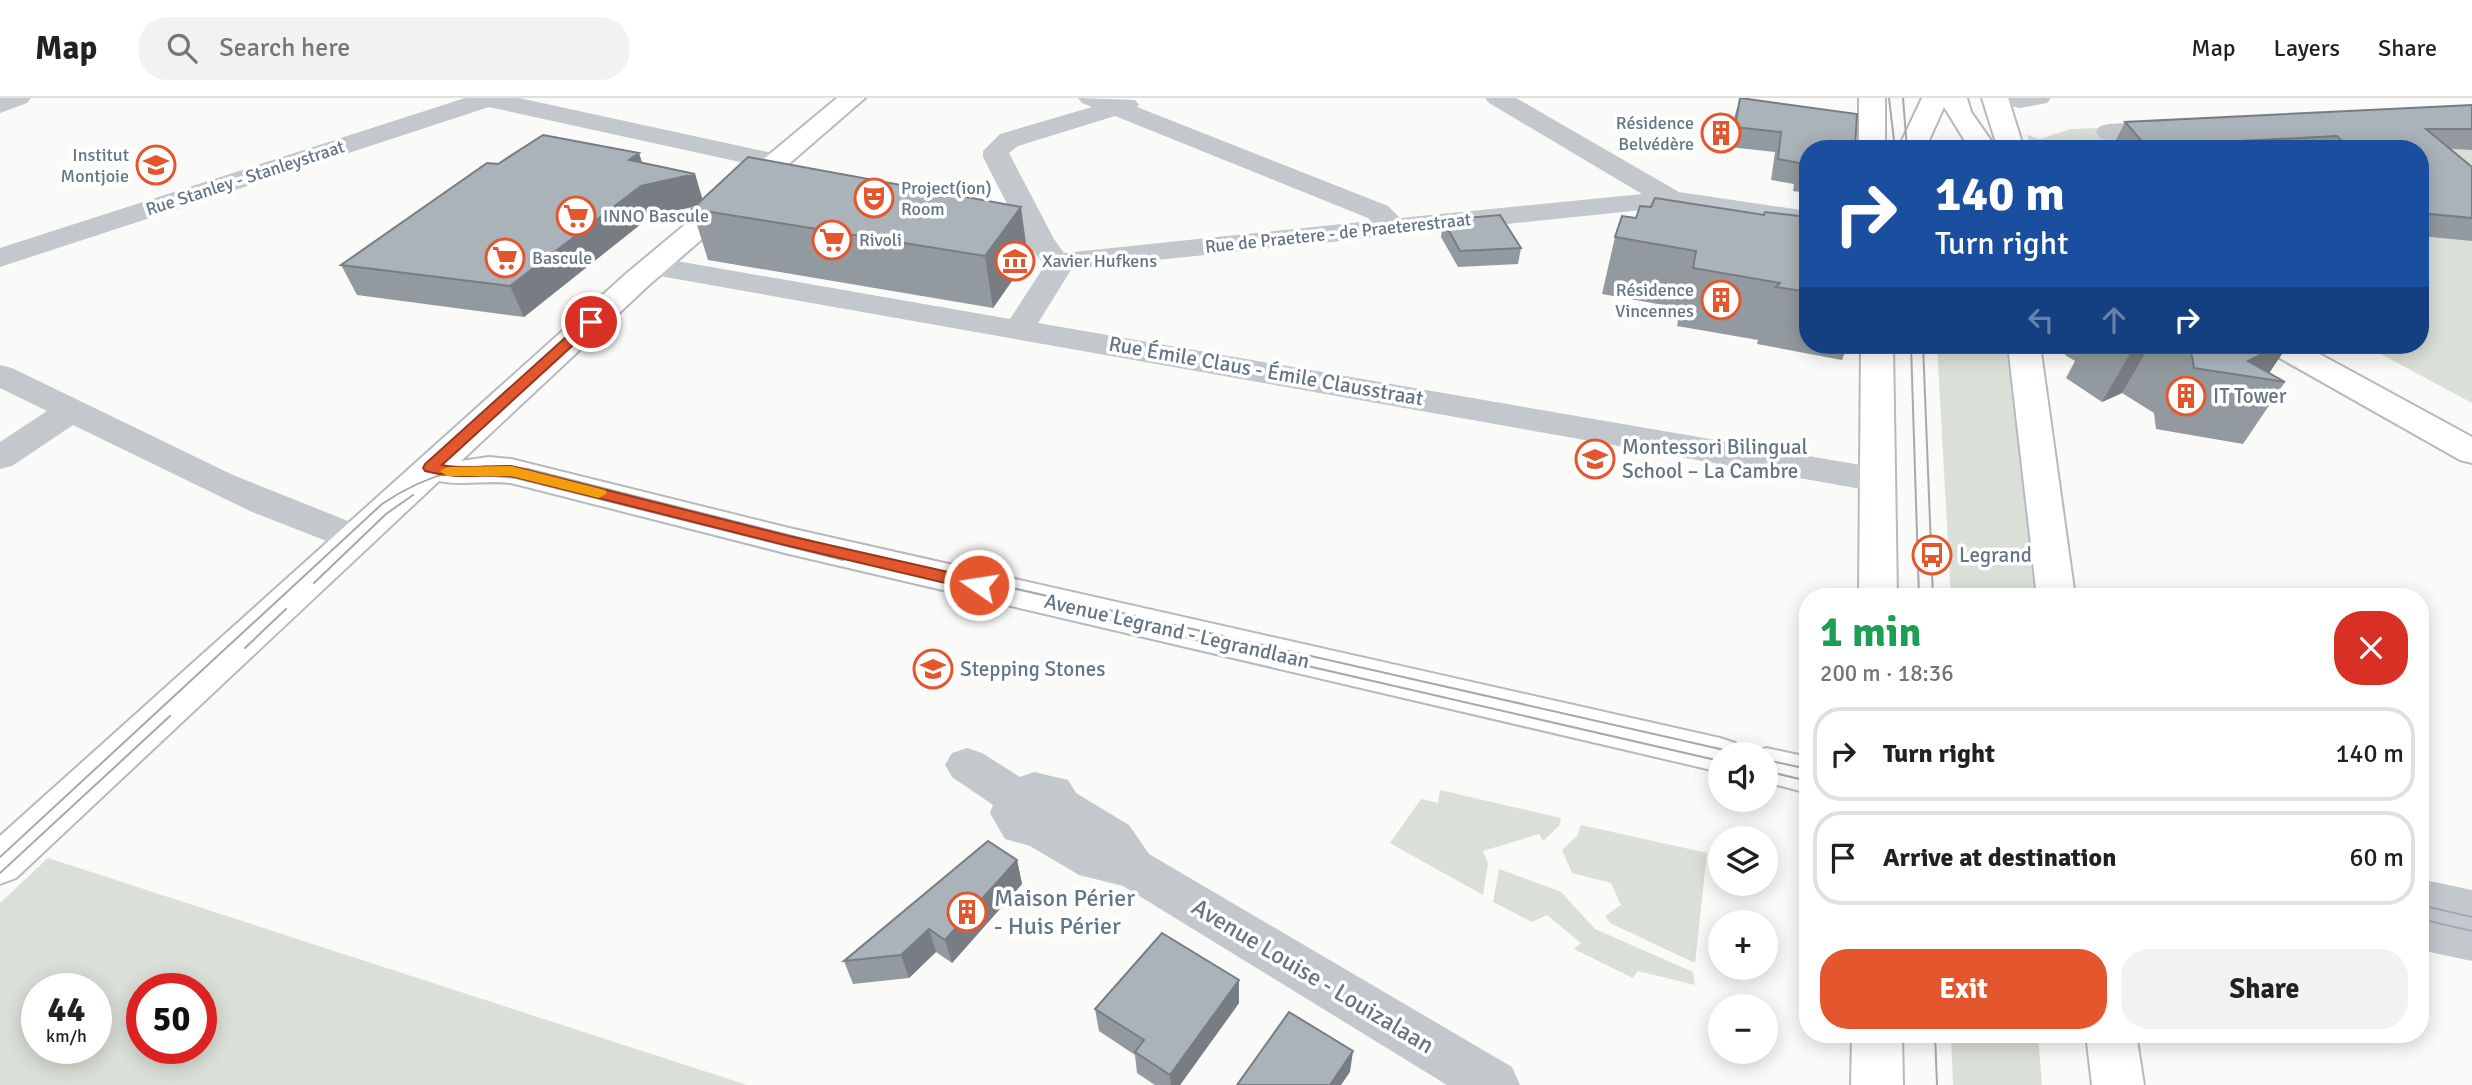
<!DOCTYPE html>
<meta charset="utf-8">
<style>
body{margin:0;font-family:Signika,sans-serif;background:#f2f2f2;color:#202124;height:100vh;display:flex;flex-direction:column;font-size:26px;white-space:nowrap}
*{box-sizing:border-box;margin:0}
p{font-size:23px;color:#757577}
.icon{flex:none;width:38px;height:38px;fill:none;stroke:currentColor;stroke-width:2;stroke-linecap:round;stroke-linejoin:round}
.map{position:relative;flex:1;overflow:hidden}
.sheet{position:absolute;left:1799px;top:490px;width:630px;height:455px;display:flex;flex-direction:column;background:#fff;border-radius:28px;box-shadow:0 4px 18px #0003}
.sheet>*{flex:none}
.banner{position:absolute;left:1799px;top:42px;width:630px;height:214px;border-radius:28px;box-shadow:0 4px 18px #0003;background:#1a4fa0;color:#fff;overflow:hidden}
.buttons{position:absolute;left:1708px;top:644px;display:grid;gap:14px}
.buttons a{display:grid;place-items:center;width:70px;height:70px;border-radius:50%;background:#fff;box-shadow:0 4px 18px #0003;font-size:35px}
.speed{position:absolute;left:21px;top:875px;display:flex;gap:14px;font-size:35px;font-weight:700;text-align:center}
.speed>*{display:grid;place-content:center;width:91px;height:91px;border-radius:50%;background:#fff;box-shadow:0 4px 18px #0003;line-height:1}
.speed small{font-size:18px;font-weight:400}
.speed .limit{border:10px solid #d22;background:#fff;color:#111}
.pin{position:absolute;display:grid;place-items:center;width:60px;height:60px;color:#fff;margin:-30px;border:4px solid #fff;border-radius:50%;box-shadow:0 2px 7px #0007}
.me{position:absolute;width:77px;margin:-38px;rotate:283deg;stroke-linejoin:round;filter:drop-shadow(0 0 5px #0008)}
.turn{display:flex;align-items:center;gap:24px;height:147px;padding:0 21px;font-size:32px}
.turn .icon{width:91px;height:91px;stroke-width:2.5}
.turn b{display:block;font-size:49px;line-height:60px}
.lanes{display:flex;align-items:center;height:66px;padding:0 21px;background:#0003;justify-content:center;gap:35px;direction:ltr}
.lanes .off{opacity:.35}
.round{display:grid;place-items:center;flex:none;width:74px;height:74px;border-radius:28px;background:#f2f2f2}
.headline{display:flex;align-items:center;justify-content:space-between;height:119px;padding:0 21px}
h1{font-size:42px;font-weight:700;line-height:52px;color:#1e9e55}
.action{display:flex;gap:14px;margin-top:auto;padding:14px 21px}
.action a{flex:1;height:80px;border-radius:28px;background:#e4572e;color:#fff;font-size:28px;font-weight:700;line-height:80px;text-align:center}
.action a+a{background:#f2f2f2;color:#202124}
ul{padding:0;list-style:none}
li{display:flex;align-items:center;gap:21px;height:94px;margin:0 14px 10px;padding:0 7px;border:4px solid #e0e0e0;border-radius:28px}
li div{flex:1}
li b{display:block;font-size:26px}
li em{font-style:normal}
header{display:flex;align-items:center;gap:42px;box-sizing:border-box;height:98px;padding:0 35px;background:#fff;border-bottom:2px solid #e0e0e0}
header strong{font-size:33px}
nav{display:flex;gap:38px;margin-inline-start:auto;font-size:24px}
.search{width:490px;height:63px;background:#f2f2f2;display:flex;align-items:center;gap:18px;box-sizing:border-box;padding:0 24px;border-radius:28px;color:#757577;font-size:26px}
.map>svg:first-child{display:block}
</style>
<header>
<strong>Map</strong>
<div class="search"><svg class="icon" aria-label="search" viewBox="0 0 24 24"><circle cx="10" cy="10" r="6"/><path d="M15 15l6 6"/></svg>Search here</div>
<nav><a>Map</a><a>Layers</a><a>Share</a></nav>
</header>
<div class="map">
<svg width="2472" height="987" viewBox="0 0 2472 987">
<rect width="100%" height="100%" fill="#fafaf8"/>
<path fill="#dadfd7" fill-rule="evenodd" d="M 2472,23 L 2472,305 L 2364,247 L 2420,247 L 2420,51 L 2031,51 L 2027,37 L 2040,41 L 2071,31 L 2101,30 Z
M 1937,247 L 2006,247 L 2036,499 L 1951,499 Z
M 1440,692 L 1561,720 L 1559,728 L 1543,743 L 1539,736 L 1483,753 L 1488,765 L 1483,797 L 1390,745 L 1421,701 L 1438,705 Z
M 1581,727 L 1707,755 L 1695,865 L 1610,825 L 1605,818 L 1621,807 L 1611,785 L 1572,775 L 1562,752 L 1577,738 Z
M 48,760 L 747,987 L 0,987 L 0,805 ZM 37,891 L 96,891 L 96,950 L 37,950 ZM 142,891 L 201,891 L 201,950 L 142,950 Z
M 1499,771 L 1561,794 L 1595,831 L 1693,874 L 1695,887 L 1638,873 L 1633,880 L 1574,851 L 1581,845 L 1547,817 L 1532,824 L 1493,804 Z
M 1951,936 L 2038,936 L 2042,987 L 1953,987 Z"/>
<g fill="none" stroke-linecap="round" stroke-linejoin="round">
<defs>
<path id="major" d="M 837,0 L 865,0 L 649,187 L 461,363 L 489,359 L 511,361 L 789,430 L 1720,640 L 1735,645 L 1741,656 L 1720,656 L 1720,674 L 789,456 L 511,385 C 487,382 463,388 439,383 L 16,780 L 0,786 L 0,738 L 627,175 Z
M 1859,0 L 1885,0 L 1885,51 L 1859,51 Z
M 1982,0 L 2008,0 L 2024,51 L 1998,51 Z
M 1861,247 L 1893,247 L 1897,499 L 1859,499 Z
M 2008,247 L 2040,247 L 2075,499 L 2037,499 Z
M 2264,247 L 2303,247 L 2472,339 L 2472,365 L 2460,362 L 2269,254 Z
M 1766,650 L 1808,659 L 1808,695 L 1766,684 L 1766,656 L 1750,656 Z
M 1852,936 L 1902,936 L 1903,987 L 1851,987 Z
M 2086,936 L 2136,936 L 2144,987 L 2092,987 Z"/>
<path id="highway" d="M 1967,0 L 1971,14 L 1997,51 L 1970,51 L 1944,9 L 1925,51 L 1898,51 L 1922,0 Z"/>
</defs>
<use href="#major" stroke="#b5babe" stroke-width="4"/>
<use href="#highway" stroke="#b4b9bd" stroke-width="4"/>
<path fill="#c3c8cc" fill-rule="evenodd" d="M 0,0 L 31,0 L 27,5 L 0,15 Z
M 465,0 L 519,0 L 777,56 L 786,58 L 790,64 L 786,70 L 777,72 L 489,9 L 0,169 L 0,150 Z
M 1078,0 L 1135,2 L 1139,7 L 1137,9 L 1388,108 L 1400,120 L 1642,96 L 1489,5 L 1485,0 L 1516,0 L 1679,94 L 1808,113 L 1808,130 L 1671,109 L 1079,170 L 1071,172 L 1038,225 L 1878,370 L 1891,374 L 1896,382 L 1891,390 L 1878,394 L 654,177 L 644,174 L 639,168 L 644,162 L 654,159 L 1010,221 L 1045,167 L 1032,152 L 963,141 L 959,135 L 963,129 L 973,126 L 1022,135 L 983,59 L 983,53 L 1000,36 L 1092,9 L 1082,5 ZM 1115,18 L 1368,120 L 1371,123 L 1064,155 L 1054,141 L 1009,55 L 1018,48 Z
M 1992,0 L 2051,0 L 2047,5 L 2020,10 L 1996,5 Z
M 2173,22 L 2182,25 L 2186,30 L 2182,35 L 2109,42 L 2100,40 L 2096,34 L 2100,28 L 2109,26 Z
M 0,267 L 12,270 L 233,377 L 368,431 L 374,440 L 368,449 L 355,453 L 342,449 L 252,414 L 73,327 L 12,368 L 0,371 L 0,344 L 47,313 L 0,290 Z
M 967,650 L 982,655 L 1020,679 L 1034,674 L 1068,682 L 1076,695 L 1129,727 L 1149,756 L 1512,969 L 1520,987 L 1447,987 L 1123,788 L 1079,777 L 1030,748 L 1005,741 L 990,715 L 993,707 L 952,679 L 945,667 L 952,655 Z
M 2420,781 L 2472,792 L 2472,863 L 2420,852 Z"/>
<use href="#major" fill="#fff" fill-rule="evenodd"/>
<use href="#highway" fill="#fff" fill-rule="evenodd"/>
<path stroke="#a2aab0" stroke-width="2" d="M 1889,0 L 1895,51
M 1903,0 L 1907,51
M 1911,247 L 1919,499
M 1923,247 L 1933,499
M 483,377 L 516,380 L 843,462
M 314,485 L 386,416 L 413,397
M 1099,520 L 1720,663
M 245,550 L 286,511
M 1766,662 L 1808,671
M 1766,673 L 1808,683
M 0,759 L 382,406 C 428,375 473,363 528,371 L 867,457 L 1742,656
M 0,775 L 170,618
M 2420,807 L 2472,819
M 2420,821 L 2472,833
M 1935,936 L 1937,987"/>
</g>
<path fill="#929a9f" d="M 1740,0 L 1808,51 L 1808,95 L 1793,93 L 1794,86 L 1771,82 L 1775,54 L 1729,49 L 1734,20 Z
M 2472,7 L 2472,52 L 2451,51 L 2472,69 L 2472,143 L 2420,138 L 2420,51 L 2121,51 L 2115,44 L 2125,24 Z
M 642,65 L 695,76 L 702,101 L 1028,160 L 993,210 L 708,162 L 692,111 L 694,109 L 651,118 L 524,219 L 357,197 L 341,167 L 498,66 Z
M 1651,109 L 1808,119 L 1808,247 L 1848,247 L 1842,262 L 1757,246 L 1758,242 L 1677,228 L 1680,210 L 1602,196 L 1615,139 L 1636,120 Z
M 1443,122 L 1521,150 L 1518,166 L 1458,169 L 1441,139 Z
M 2071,247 L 2288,247 L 2269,275 L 2285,284 L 2243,346 L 2156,331 L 2154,315 L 2122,295 L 2102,304 L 2066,280 L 2075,263 L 2065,257 Z
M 1017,762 L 1022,786 L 952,865 L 936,854 L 909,880 L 853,886 L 844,863 Z
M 1239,882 L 1239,905 L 1180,987 L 1155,987 L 1137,975 L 1135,957 L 1099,933 L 1095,911 Z"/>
<path fill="#777d82" d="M 639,55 L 649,85 L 695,76 L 704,106 L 651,118 L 524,219 L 510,188 L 629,62 Z
M 1021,109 L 1028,160 L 993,210 L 985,158 Z
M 2135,247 L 2150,247 L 2122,295 L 2102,304 Z
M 2280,247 L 2288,247 L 2265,281 L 2248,263 Z
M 1017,762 L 1022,786 L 952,865 L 945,842 Z
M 929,831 L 936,854 L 909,880 L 901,857 Z
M 1239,882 L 1239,905 L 1180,987 L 1171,987 L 1170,977 Z
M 1353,953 L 1350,974 L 1341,987 L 1330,987 Z"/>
<path fill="#aab3b9" stroke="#777d82" stroke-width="2" d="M 1740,0 L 1857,16 L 1855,51 L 1808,51 L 1808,73 L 1800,72 L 1800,65 L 1778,61 L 1781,34 L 1735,29 Z
M 2472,7 L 2472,31 L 2426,31 L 2472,69 L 2472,120 L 2420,115 L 2420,51 L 2350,51 L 2337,38 L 2146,48 L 2125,24 Z
M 543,37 L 639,55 L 629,62 L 695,76 L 641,88 L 510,188 L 341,167 L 487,65 L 498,66 Z
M 748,59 L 1021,109 L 985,158 L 692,111 Z
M 1655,100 L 1764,117 L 1765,114 L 1808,119 L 1808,194 L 1776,189 L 1780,185 L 1693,170 L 1696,153 L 1615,139 L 1622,118 L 1636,120 L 1640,108 L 1651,109 Z
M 1500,117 L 1521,150 L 1460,153 L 1443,122 Z
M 2180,247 L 2280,247 L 2248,263 L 2285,284 L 2194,270 L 2191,253 Z
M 988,743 L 1017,762 L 945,842 L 929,831 L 901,857 L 844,863 Z
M 1162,835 L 1239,882 L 1170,977 L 1135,954 L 1144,942 L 1095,911 Z
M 1289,914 L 1353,953 L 1330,987 L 1237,987 Z"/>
<path fill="#e4572e" stroke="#94391e" stroke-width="2" d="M 591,220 L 595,221 L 595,227 L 442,367 C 464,372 488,367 511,368 L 789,438 L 979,481 L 984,483 L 987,487 L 984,491 L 979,493 L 789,448 L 511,378 C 479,376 458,382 425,373 L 423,370 L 425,366 L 586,221 Z"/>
<path fill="#f59e0b" d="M 511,368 L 605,392 L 607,395 L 599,400 L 511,378 L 447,378 L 440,373 L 447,369 Z"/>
<defs>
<symbol id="building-ring" viewBox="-11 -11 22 22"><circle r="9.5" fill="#fff" stroke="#e4572e" stroke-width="1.5"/><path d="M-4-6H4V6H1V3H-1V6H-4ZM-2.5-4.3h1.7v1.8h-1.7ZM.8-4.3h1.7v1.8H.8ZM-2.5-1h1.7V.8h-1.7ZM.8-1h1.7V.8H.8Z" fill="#e4572e"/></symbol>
<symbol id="school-ring" viewBox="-11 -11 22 22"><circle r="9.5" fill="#fff" stroke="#e4572e" stroke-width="1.5"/><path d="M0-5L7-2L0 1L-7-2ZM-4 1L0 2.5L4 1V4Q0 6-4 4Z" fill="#e4572e"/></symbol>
<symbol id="theatre-ring" viewBox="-11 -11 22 22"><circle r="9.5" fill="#fff" stroke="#e4572e" stroke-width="1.5"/><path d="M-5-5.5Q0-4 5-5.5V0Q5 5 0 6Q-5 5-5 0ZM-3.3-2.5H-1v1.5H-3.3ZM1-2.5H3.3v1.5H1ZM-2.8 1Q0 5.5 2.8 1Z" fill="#e4572e"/></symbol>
<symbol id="supermarket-ring" viewBox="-11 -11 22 22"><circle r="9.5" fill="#fff" stroke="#e4572e" stroke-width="1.5"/><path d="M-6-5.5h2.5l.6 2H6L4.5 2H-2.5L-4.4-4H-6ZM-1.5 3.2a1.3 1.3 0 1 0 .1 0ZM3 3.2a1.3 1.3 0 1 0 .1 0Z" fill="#e4572e"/></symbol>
<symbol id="museum-ring" viewBox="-11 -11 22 22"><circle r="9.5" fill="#fff" stroke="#e4572e" stroke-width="1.5"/><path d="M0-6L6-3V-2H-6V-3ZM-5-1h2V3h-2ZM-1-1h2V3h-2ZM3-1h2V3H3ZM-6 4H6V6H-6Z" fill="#e4572e"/></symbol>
<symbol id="bus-ring" viewBox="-11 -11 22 22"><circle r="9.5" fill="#fff" stroke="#e4572e" stroke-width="1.5"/><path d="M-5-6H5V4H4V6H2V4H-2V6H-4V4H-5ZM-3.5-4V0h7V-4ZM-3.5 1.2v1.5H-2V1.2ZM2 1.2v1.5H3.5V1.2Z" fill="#e4572e"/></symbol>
</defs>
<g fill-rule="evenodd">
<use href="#building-ring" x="1699" y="13" width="44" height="44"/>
<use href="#school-ring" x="134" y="45" width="44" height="44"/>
<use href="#theatre-ring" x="852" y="78" width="44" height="44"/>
<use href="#supermarket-ring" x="554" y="96" width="44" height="44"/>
<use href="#supermarket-ring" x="810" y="120" width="44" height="44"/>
<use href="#supermarket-ring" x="483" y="138" width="44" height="44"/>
<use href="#museum-ring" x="993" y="141" width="44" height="44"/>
<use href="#building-ring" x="1699" y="180" width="44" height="44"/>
<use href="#building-ring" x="2164" y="276" width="44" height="44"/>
<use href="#school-ring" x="1573" y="339" width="44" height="44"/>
<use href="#bus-ring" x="1910" y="435" width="44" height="44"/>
<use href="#school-ring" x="911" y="549" width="44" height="44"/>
<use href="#building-ring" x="945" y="792" width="44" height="44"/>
</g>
<g text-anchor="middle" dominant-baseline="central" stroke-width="7" stroke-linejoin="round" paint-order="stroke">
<g font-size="18" fill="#657683" stroke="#fff" text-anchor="start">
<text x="1694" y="25" text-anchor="end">Résidence<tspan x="1694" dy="21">Belvédère</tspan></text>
<text x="129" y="57" text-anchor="end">Institut<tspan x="129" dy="21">Montjoie</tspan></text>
<text x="901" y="90">Project(ion)<tspan x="901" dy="21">Room</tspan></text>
<text x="603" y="118">INNO Bascule</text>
<text x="859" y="142">Rivoli</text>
<text x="532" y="160">Bascule</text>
<text x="1042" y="163">Xavier Hufkens</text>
<text x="1694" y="192" text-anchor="end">Résidence<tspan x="1694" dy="21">Vincennes</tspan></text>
</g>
<g font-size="18" fill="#657683" stroke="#fff">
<text transform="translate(245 80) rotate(-18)">Rue Stanley - Stanleystraat</text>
<text transform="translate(1338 135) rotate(-6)">Rue de Praetere - de Praeterestraat</text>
</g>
<g font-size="21" fill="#657683" stroke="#fff">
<text transform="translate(1266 273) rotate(10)">Rue Émile Claus - Émile Clausstraat</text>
<text transform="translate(1177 533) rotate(13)">Avenue Legrand - Legrandlaan</text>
</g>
<g font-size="21" fill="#657683" stroke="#fff" text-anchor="start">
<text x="2213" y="298">IT Tower</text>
<text x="1622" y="349">Montessori Bilingual<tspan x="1622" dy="24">School – La Cambre</tspan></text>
<text x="1959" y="457">Legrand</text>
<text x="960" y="571">Stepping Stones</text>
</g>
<g font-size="24" fill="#657683" stroke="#fff" text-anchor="start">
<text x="994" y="800">Maison Périer<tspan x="994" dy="28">- Huis Périer</tspan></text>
</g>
<g font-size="24" fill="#657683" stroke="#fff">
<text transform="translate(1313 878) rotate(31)">Avenue Louise - Louizalaan</text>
</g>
</g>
</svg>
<div class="buttons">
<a><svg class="icon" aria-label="sound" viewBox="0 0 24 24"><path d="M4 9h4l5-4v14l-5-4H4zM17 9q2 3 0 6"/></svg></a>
<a><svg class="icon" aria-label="layers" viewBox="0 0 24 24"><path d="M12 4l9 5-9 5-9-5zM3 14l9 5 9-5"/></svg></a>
<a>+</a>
<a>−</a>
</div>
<div class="speed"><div>44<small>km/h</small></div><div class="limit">50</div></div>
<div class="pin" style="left:591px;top:224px;background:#d93025"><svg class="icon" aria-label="arrive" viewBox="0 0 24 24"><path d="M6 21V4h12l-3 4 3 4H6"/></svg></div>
<svg class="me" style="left:979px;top:487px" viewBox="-20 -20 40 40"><circle r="17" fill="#e4572e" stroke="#fff" stroke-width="3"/><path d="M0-11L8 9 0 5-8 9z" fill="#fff"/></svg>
<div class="banner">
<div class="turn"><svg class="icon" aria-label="right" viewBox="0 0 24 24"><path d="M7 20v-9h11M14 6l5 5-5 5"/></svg><div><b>140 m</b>Turn right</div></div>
<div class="lanes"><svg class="icon off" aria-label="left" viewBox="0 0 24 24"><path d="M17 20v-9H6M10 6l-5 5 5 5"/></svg><svg class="icon off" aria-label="ahead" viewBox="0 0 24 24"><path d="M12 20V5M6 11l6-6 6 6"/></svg><svg class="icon" aria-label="right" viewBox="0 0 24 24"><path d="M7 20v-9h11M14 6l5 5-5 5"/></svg></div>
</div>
<section class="sheet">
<div class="headline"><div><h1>1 min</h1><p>200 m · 18:36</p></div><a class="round" style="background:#d93025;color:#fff"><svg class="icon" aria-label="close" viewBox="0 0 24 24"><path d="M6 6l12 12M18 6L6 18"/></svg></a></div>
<ul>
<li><svg class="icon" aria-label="right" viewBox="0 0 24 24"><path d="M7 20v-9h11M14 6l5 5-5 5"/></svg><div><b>Turn right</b></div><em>140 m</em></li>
<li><svg class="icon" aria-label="arrive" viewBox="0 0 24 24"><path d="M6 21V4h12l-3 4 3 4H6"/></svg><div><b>Arrive at destination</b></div><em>60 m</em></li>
</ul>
<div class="action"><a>Exit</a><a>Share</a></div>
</section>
</div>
